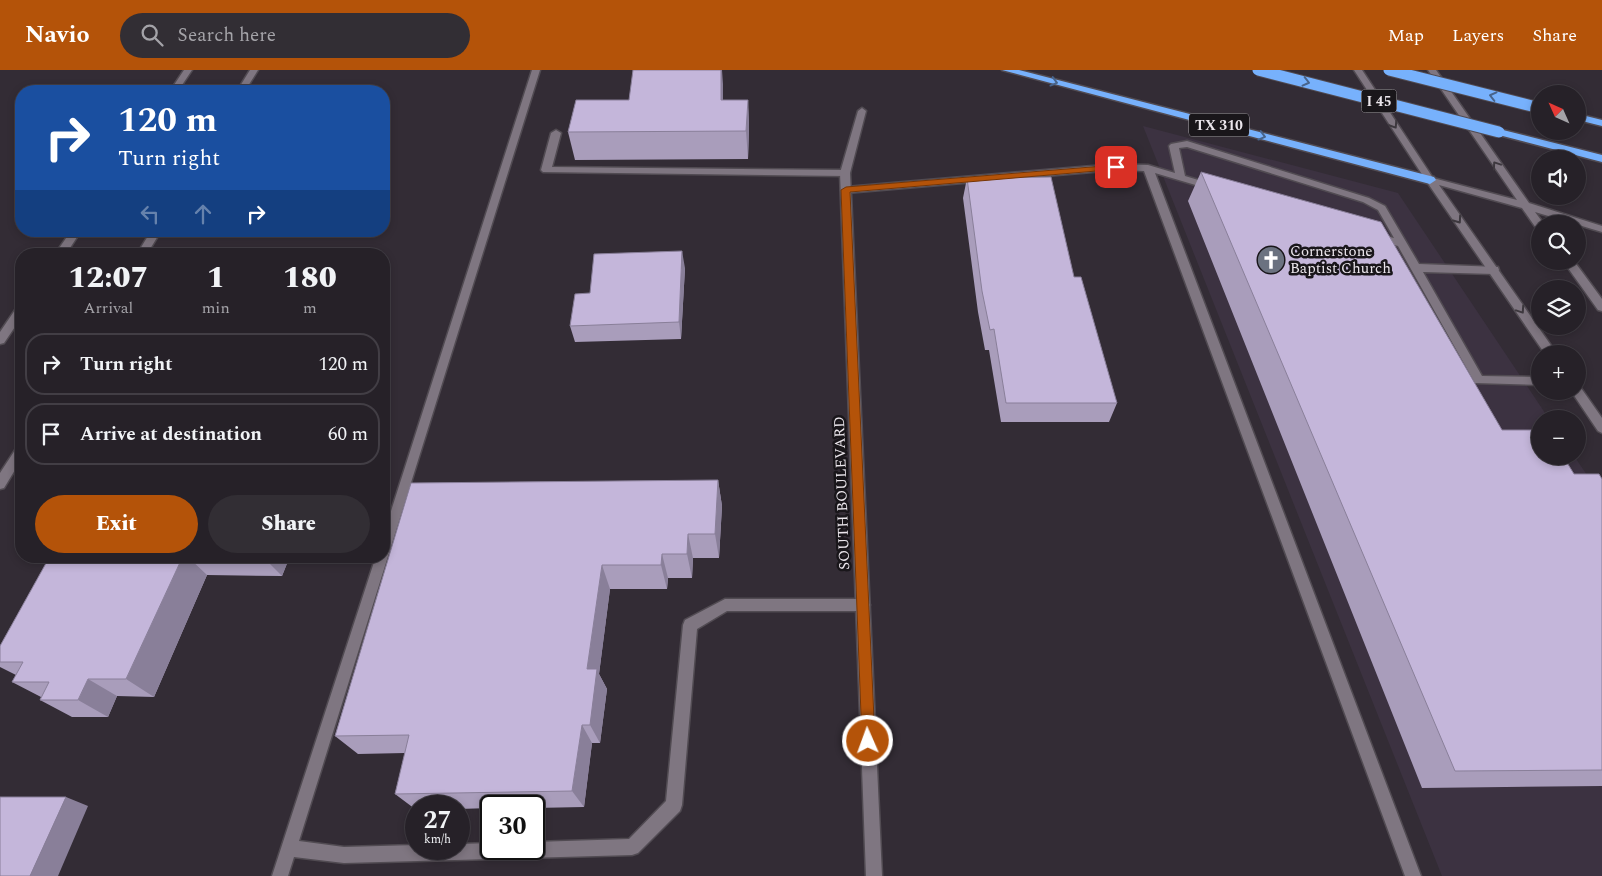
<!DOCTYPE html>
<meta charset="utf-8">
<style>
body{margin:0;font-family:Spectral,serif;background:#322e34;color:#f1f3f6;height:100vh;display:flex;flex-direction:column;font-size:19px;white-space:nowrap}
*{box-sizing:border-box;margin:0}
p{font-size:16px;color:#a4a3a8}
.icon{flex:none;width:28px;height:28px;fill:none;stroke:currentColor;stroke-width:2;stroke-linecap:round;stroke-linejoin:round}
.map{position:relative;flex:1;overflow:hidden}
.panel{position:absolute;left:15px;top:178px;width:375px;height:315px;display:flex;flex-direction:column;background:#262128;border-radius:20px;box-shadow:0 2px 8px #0003,0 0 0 1px #423e45}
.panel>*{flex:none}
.banner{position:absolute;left:15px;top:15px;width:375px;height:152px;border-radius:20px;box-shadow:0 2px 8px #0003,0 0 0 1px #423e45;background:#1a4fa0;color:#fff;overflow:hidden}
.needle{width:32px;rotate:315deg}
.controls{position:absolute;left:1531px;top:15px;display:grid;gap:10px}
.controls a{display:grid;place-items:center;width:55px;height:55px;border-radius:50%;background:#262128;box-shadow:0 2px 8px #0003,0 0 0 1px #423e45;font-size:25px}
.speed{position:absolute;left:405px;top:725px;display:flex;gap:10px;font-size:25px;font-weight:700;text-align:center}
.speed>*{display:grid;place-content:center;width:65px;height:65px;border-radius:50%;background:#262128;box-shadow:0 2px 8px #0003,0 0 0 1px #423e45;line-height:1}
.speed small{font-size:12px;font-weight:400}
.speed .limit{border:2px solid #111;border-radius:8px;background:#fff;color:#111}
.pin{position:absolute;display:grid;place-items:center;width:42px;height:42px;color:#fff;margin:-21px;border-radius:10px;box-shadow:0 2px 8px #0006}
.me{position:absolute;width:55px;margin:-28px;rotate:358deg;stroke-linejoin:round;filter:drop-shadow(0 0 4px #0008)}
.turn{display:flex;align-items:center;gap:18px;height:105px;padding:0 20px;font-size:22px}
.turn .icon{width:65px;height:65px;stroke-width:2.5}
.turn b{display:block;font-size:35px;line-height:42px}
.lanes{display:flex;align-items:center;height:48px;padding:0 20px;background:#0003;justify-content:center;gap:25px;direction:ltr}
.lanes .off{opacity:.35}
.eta{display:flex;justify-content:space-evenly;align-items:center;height:85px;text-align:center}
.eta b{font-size:30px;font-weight:800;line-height:35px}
.action{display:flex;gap:10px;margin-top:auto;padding:10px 20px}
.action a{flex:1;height:58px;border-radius:30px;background:#b45309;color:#fff;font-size:20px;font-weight:800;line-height:58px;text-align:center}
.action a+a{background:#322e34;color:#f1f3f6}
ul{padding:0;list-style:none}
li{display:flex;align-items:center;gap:15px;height:62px;margin:0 10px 8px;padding:0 10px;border:2px solid #423e45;border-radius:20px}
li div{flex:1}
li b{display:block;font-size:19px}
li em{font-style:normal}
header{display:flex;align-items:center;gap:30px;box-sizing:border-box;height:70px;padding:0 25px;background:#b45309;color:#fff}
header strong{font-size:24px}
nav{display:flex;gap:28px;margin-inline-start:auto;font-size:18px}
.search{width:350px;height:45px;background:#322e34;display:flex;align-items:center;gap:12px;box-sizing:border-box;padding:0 18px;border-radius:28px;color:#a4a3a8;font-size:19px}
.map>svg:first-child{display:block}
</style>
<header>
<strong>Navio</strong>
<div class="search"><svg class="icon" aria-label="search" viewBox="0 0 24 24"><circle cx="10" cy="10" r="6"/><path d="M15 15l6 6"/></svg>Search here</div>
<nav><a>Map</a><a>Layers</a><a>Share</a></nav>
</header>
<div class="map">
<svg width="1602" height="806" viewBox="0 0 1602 806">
<rect width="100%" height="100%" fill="#332c35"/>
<path fill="#3c3241" d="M 1143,56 L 1398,123 L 1549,349 L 1540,349 L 1540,386 L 1574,386 L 1602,427 L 1602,806 L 1442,806 Z"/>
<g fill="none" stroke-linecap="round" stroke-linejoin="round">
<defs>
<path id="service" d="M 532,0 L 540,0 L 299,771 L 344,777 L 416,775 L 416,779 L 459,779 L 459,774 L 491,773 L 491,779 L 534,779 L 534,772 L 629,769 L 666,731 L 683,555 L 685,550 L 725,529 L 863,529 L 868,531 L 870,535 L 868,539 L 863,541 L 727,541 L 697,559 L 682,735 L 680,741 L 638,783 L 632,785 L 344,793 L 294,787 L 288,806 L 272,806 L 376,486 L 384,486 L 384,463 Z
M 556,60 L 561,63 L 552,97 L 845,100 L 850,103 L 845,106 L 543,102 L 541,100 L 551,63 Z
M 1187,71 L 1369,128 L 1385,136 L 1419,194 L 1498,197 L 1499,200 L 1494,204 L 1423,202 L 1482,306 L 1540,307 L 1540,315 L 1475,313 L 1398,176 L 1373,169 L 1372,167 L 1377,164 L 1394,168 L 1378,140 L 1363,132 L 1187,77 L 1179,78 L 1185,106 L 1215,115 L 1215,119 L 1209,119 L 1155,103 L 1421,806 L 1405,806 L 1144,101 L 1116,100 L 846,123 L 841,120 L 846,117 L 1116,94 L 1148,95 L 1175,103 L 1169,76 L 1171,74 Z"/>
<path id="minor" d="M 184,0 L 192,0 L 178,21 L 170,21 Z
M 250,0 L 258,0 L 245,21 L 237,21 Z
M 862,38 L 866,41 L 850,103 L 882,806 L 866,806 L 840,103 L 858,41 Z
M 71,161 L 81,161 L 66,184 L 55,184 Z
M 151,161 L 161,161 L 147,184 L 137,184 Z
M 21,236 L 21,248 L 4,273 L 0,274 L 0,262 L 17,237 Z
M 21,375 L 21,390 L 4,418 L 0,419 L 0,403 L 17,377 Z"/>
<path id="secondary" d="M 1354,0 L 1362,0 L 1433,108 L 1517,130 L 1428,0 L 1436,0 L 1529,133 L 1602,156 L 1602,162 L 1535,142 L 1544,154 L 1540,154 L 1540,159 L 1536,158 L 1522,138 L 1439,115 L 1557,284 L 1545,284 L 1427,112 Z
M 1563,191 L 1574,191 L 1602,229 L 1602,241 L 1598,240 Z
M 1578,317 L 1581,318 L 1602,348 L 1602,363 L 1598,361 L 1571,321 L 1578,321 Z"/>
<path id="motorway" d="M 1002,0 L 1019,0 L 1434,107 L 1436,110 L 1430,114 Z
M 1578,44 L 1602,50 L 1602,56 L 1578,50 Z
M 1499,59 L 1602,85 L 1602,92 L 1495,64 L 1494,62 Z"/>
</defs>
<use href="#service" stroke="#514b52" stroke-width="3"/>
<use href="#minor" stroke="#514b52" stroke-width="3"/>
<use href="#secondary" stroke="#514b52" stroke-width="3"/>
<use href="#motorway" stroke="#514b52" stroke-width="3"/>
<use href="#service" fill="#7f7681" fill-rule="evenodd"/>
<use href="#minor" fill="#7f7681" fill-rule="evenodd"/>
<use href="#secondary" fill="#7f7681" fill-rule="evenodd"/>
<use href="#motorway" fill="#77b1fc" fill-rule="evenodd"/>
<defs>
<path id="motorway-bridge" d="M 1258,0 L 1499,62
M 1389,0 L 1540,38"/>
</defs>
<use href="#motorway-bridge" stroke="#514b52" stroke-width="13" stroke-linecap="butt"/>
<use href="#motorway-bridge" stroke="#77b1fc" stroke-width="11"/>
</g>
<path fill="#a99dbb" d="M 723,14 L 723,30 L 748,30 L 749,57 L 748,89 L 575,90 L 568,62 L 629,30 Z
M 1201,102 L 1502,360 L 1574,404 L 1602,409 L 1602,716 L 1422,718 L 1188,131 Z
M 967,108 L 1074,207 L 1117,333 L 1109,352 L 1001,352 L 989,280 L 985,280 L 978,242 L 963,128 Z
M 685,198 L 681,269 L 575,272 L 570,256 L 590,223 Z
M 718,410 L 722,436 L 719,488 L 693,488 L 692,508 L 668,508 L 667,519 L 610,519 L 599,604 L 607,619 L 600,673 L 592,673 L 584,737 L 534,738 L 534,736 L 491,736 L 491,738 L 459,739 L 459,736 L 416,736 L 416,739 L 415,739 L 395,724 L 405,683 L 358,684 L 335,666 Z
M 38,486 L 290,486 L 282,506 L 207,505 L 154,627 L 117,626 L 108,647 L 72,647 L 40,630 L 41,627 L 12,612 L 16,605 L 0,597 L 0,576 L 47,492 Z"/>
<path fill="#897f99" d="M 721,0 L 722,0 L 723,14 L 723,57 L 721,30 Z
M 748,30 L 749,57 L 748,89 L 746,61 Z
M 682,181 L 685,198 L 681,269 L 679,252 Z
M 718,410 L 722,436 L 719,488 L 715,464 Z
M 688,464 L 693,488 L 692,508 L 687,484 Z
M 662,484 L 668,508 L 667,519 L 661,495 Z
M 183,486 L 187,486 L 207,505 L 154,627 L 126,609 Z
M 262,486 L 290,486 L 282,506 Z
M 602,495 L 610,519 L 599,604 L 607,619 L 600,673 L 590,655 L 587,599 Z
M 88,609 L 117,626 L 108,647 L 78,630 Z
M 582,655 L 592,673 L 584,737 L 572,721 Z
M 66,727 L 88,736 L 58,806 L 30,806 Z"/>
<path fill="#c4b6da" stroke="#897f99" d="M 633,0 L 721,0 L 721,30 L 748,30 L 746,61 L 568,62 L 576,30 L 629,30 Z
M 1201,102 L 1381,152 L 1502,360 L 1540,360 L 1540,386 L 1563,386 L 1574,404 L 1599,404 L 1602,409 L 1602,700 L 1455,701 Z
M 1051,107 L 1074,207 L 1081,207 L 1117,333 L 1006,333 L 994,259 L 990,260 L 982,221 L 967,108 Z
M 682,181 L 679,252 L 570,256 L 575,224 L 590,223 L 594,184 Z
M 718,410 L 715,464 L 688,464 L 687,484 L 662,484 L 661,495 L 602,495 L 587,599 L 597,599 L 590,655 L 582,655 L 572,721 L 395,724 L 409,665 L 335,666 L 411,413 Z
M 50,486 L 183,486 L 126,609 L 88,609 L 78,630 L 40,630 L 49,612 L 12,612 L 23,592 L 0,592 L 0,576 Z
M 0,727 L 66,727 L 30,806 L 0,806 Z"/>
<defs><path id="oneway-chevron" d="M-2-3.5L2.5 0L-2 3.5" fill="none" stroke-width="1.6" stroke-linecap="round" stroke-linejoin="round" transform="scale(1.25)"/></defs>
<g stroke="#48648b">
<use href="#oneway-chevron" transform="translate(1054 12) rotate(15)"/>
<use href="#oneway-chevron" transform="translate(1306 12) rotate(14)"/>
<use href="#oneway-chevron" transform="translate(1493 26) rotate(-166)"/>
<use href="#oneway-chevron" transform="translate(1262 66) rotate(15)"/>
</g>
<g stroke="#3d383e">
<use href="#oneway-chevron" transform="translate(1394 55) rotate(57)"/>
<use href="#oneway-chevron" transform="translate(1496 95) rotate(-124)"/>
<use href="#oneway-chevron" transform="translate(1458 150) rotate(55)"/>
<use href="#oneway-chevron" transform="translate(1521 240) rotate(56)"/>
</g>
<path fill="#b45309" stroke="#753606" d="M 1116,95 L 1121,97 L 1120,99 L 850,122 L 875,671 L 873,675 L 868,677 L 864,675 L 862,671 L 841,120 L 846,117 Z"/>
<defs>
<symbol id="church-disc" viewBox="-11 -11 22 22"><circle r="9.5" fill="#6b7280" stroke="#19161a"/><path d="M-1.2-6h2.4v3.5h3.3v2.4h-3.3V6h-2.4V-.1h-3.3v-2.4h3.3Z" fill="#fff"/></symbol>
</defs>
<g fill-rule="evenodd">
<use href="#church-disc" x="1255" y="174" width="32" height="32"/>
</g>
<g text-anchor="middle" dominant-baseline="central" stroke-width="5" stroke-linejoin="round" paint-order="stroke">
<g fill="#19161a" stroke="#aca8ad" stroke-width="1">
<rect x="1361.5" y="19.5" width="35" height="23" rx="4"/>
<rect x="1189" y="43.5" width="60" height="23" rx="4"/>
</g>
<g font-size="14" font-weight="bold" fill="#ebe6ec">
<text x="1379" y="31">I 45</text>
<text x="1219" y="55">TX 310</text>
</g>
<g font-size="15" fill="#ebe6ec" stroke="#19161a" text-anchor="start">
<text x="1290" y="181">Cornerstone<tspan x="1290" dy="17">Baptist Church</tspan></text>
</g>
<g font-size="15" fill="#ebe6ec" stroke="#19161a">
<text transform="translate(842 423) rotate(-92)">SOUTH BOULEVARD</text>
</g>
</g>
</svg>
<div class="controls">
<a><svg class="needle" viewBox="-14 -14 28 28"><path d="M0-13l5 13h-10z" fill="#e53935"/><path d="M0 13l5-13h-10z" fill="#a4a3a8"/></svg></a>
<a><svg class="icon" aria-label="sound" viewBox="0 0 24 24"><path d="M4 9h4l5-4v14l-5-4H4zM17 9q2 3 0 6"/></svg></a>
<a><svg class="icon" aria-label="search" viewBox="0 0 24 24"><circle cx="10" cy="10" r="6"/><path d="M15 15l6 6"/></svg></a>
<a><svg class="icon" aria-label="layers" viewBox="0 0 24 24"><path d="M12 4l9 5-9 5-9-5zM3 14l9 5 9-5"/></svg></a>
<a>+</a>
<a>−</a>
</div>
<div class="speed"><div>27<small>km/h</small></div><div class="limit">30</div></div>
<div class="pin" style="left:1116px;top:97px;background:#d93025"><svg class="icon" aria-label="arrive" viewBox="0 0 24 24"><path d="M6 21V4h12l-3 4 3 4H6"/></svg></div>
<svg class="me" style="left:868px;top:671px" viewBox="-20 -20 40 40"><circle r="17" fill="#b45309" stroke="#fff" stroke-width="3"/><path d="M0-11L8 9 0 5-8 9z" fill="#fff"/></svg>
<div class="banner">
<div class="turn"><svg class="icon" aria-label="right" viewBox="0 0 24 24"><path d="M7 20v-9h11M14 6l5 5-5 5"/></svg><div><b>120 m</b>Turn right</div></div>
<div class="lanes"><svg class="icon off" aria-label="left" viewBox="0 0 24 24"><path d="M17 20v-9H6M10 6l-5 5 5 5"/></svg><svg class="icon off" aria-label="ahead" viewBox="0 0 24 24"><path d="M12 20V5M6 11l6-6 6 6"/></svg><svg class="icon" aria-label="right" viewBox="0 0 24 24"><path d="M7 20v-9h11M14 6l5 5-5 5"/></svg></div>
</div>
<section class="panel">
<div class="eta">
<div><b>12:07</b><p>Arrival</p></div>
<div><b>1</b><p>min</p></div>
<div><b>180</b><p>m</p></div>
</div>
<ul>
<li><svg class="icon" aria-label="right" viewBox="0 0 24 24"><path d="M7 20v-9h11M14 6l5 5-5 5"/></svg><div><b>Turn right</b></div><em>120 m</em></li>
<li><svg class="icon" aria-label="arrive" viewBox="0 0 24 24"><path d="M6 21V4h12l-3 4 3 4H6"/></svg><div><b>Arrive at destination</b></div><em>60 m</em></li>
</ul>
<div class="action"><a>Exit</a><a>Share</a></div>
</section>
</div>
